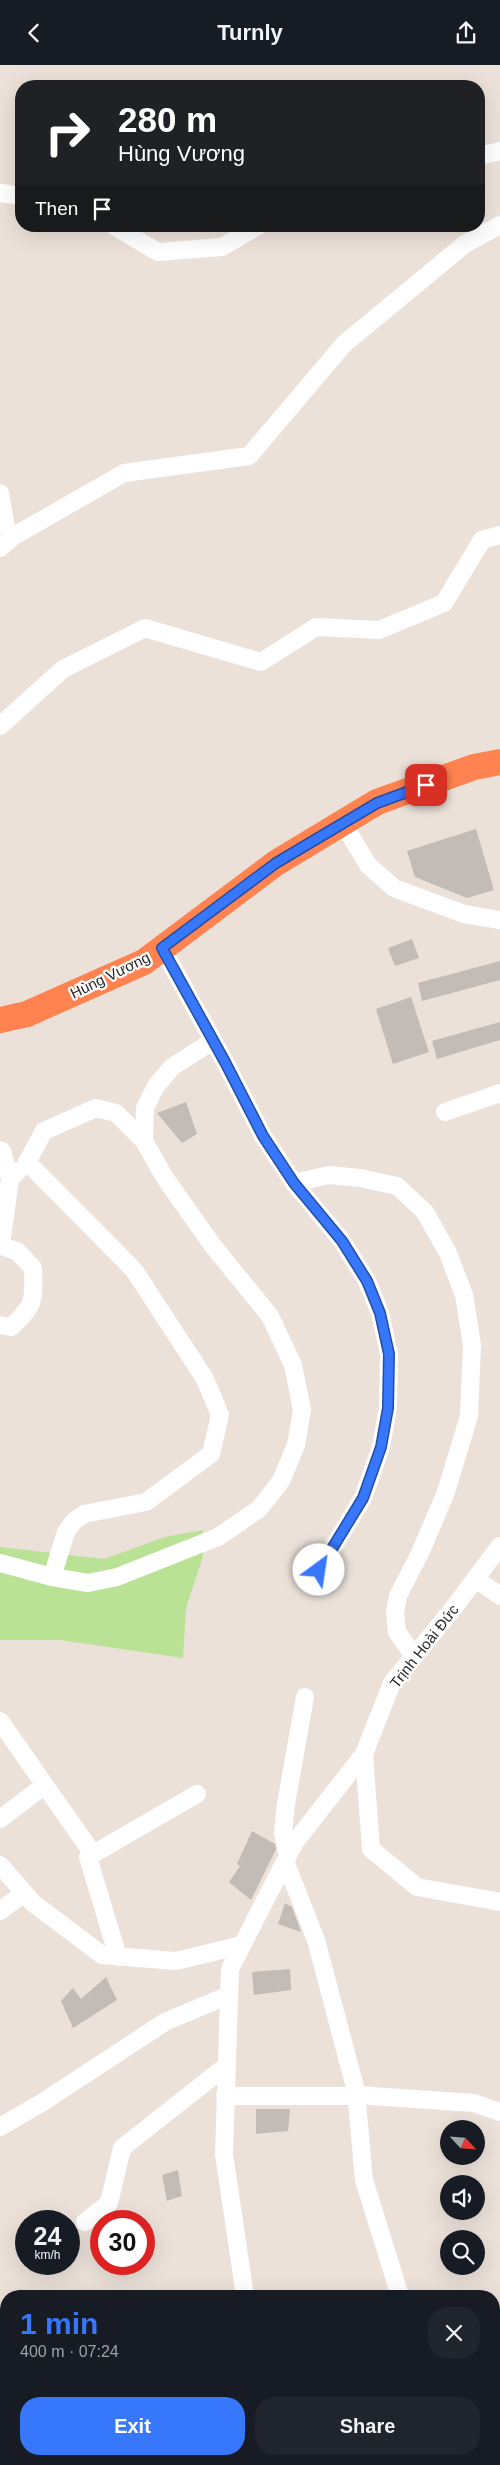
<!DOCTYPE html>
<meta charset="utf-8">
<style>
body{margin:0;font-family:Arial,sans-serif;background:#20242c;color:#f1f3f6;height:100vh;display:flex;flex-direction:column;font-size:19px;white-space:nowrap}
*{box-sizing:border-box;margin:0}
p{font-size:16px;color:#9ea1a6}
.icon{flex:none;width:28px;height:28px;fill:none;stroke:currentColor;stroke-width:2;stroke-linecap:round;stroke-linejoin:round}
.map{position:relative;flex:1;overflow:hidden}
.panel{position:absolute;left:0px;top:2225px;width:500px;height:175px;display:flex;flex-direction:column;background:#171b24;border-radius:20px 20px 0 0;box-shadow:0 5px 20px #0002}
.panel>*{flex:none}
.top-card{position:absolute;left:15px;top:15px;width:470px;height:152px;border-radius:20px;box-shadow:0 5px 20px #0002;background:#202124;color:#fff;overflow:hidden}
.needle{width:32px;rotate:116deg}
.fabs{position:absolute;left:440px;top:2055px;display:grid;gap:10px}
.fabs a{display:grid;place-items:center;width:45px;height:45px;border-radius:50%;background:#171b24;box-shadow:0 5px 20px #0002;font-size:25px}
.speed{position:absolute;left:15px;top:2145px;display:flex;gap:10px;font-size:25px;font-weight:700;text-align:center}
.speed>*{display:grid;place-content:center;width:65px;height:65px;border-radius:50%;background:#171b24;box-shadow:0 5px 20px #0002;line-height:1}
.speed small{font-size:12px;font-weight:400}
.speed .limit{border:8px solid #d22;background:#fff;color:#111}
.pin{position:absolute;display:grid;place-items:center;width:42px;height:42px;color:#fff;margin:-21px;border-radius:10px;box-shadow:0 2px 8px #0006}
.me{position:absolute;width:55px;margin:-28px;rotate:31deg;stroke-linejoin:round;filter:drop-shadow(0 0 4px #0008)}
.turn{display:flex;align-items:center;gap:18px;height:105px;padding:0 20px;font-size:22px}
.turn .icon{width:65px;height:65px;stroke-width:2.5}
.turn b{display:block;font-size:35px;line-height:42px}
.then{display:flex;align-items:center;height:48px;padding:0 20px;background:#0003;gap:10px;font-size:19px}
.round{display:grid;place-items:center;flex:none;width:52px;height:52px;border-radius:20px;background:#20242c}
.overview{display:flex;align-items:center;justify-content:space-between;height:85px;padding:0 20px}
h1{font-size:30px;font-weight:700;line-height:38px;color:#3777fb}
.cta{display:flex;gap:10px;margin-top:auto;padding:10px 20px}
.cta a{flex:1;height:58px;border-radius:20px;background:#3777fb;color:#fff;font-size:20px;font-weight:700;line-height:58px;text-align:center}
.cta a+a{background:#20242c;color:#f1f3f6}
header{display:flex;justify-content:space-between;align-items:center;height:65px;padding:0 20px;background:#171b24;font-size:22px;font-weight:700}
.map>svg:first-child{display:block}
</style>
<header><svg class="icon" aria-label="back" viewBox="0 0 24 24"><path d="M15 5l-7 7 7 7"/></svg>Turnly<svg class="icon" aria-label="share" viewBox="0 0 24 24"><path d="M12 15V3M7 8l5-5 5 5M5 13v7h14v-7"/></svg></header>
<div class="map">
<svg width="500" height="2400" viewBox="0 0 500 2400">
<rect width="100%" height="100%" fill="#ebe1d9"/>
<path fill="#bae295" d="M 203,1465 L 203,1491 L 186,1543 L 183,1593 L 60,1575 L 0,1575 L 0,1482 L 104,1494 L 165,1472 Z"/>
<path fill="#c3bbb6" d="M 476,764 L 494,825 L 467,833 L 415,812 L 407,786 Z
M 412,874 L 419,893 L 395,901 L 388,883 Z
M 500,896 L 500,915 L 422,936 L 418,918 Z
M 411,932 L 429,987 L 393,999 L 376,944 Z
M 500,957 L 500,975 L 437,994 L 432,976 Z
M 186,1037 L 197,1069 L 182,1078 L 157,1048 Z
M 252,1766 L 275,1779 L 276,1784 L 251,1835 L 229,1817 L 240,1801 L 237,1799 Z
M 285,1838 L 292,1842 L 301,1867 L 278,1859 Z
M 290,1904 L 291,1925 L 254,1930 L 252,1907 Z
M 106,1912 L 117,1935 L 73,1963 L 61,1936 L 73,1923 L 81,1934 Z
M 256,2044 L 290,2044 L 288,2066 L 256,2069 Z
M 178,2105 L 182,2131 L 167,2136 L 162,2110 Z"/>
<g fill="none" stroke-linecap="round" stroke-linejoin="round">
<path stroke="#fff" stroke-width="18" d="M 479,91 L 500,86
M 0,128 L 21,131
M 114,161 L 158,187 L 222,182 L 258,161
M 0,428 L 6,463 L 14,471
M 0,483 L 14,471 L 124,408 L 249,391 L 344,279 L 465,179 L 500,160
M 0,661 L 63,604 L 145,563 L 261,597 L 316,562 L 379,565 L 444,538 L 482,475 L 500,470
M 343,758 L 368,800 L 394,823 L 464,849 L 500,855
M 162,883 L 225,997 L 263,1071 L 294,1118 L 342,1176 L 367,1216 L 380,1248 L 389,1289 L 388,1343 L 381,1382 L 363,1433 L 319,1505
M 445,1047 L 500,1028
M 0,1085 L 2,1086 L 10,1114 L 18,1106
M 294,1118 L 329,1110 L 360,1113 L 397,1121 L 425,1147 L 448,1188 L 464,1230 L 472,1280 L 469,1351 L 446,1427 L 421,1486 L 398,1531 L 395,1548 L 397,1567 L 414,1591
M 0,1180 L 18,1187 L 33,1203 C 34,1236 35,1240 11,1262 L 0,1260
M 1,1180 L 10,1114
M 500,1481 L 452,1545 L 392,1618 L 364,1689 L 371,1784 L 417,1822 L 500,1837
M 0,1498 L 52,1512 L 88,1518 L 117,1512 L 218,1472 L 259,1444 L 281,1416 L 296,1380 L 302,1345 L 293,1300 L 270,1251 L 213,1181 L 165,1113 L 144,1076 L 145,1043 L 156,1021 L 172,1002 L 213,976
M 52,1512 L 66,1467 L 74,1456 L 84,1449 L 146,1437 L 211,1389 L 220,1350 L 205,1314 L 134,1205 L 27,1097 L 44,1066 L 96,1043 L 116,1048 L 144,1076
M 476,1514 L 500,1531
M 0,1656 L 93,1789
M 0,1754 L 45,1720
M 288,1791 L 283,1768 L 286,1739 L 305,1632
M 285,1796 L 316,1875 L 356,2026 L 360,2029 L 371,2031 L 474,2038 L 500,2047
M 0,1800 L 33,1838 L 102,1890 L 176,1896 L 242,1880
M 0,1846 L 24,1828
M 118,1892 L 88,1792 L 197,1729
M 356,2026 L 364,2115 L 400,2231
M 225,2031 L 356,2031
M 0,2062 L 43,2037 L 165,1957 L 229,1930
M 85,2157 L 109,2138 L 122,2083 L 226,2001
M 245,2231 L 224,2089 L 230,1904 L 295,1777 L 364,1689
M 60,2394 L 65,2400
M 312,2394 L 315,2400
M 208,2400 L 217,2394"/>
<path stroke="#ff8350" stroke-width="26" d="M 0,955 L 27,949 L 144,897 L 276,798 L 377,737 L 474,702 L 500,697"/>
</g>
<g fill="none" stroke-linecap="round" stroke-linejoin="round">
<defs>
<path id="route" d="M 319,1505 L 363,1433 L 381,1382 L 388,1343 L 389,1289 L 380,1248 L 367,1216 L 342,1176 L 294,1118 L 263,1071 L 225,997 L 162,883 L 276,798 L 377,738 L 426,720"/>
</defs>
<use href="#route" stroke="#244da3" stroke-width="12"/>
<use href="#route" stroke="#3777fb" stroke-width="9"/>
</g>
<g text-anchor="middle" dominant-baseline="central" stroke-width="4.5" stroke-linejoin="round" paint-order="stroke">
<g font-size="15" fill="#282828" stroke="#fff">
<text transform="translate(110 910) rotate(-26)">Hùng Vương</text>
<text transform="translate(424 1581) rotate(-52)">Trịnh Hoài Đức</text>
</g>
</g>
</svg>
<div class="fabs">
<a><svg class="needle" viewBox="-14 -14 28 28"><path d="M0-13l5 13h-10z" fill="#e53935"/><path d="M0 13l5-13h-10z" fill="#9ea1a6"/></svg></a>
<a><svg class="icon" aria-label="sound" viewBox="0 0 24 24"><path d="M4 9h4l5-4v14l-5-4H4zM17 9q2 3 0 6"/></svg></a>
<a><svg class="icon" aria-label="search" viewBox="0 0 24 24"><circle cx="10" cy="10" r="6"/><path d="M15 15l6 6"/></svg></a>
</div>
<div class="speed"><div>24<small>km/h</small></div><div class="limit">30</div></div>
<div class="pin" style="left:426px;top:720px;background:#d93025"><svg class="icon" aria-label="arrive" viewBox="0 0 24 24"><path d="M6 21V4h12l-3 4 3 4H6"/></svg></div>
<svg class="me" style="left:319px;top:1505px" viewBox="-20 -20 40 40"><circle r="19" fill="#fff"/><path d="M0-13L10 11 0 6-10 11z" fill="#3777fb"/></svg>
<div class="top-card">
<div class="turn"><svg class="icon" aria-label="right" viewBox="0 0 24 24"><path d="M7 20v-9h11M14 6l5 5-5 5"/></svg><div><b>280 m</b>Hùng Vương</div></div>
<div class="then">Then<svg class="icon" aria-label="arrive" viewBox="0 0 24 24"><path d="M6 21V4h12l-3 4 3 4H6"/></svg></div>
</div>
<section class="panel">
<div class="overview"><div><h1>1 min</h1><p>400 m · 07:24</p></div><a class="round"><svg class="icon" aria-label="close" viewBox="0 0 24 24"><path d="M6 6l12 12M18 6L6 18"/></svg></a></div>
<div class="cta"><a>Exit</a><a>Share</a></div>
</section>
</div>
